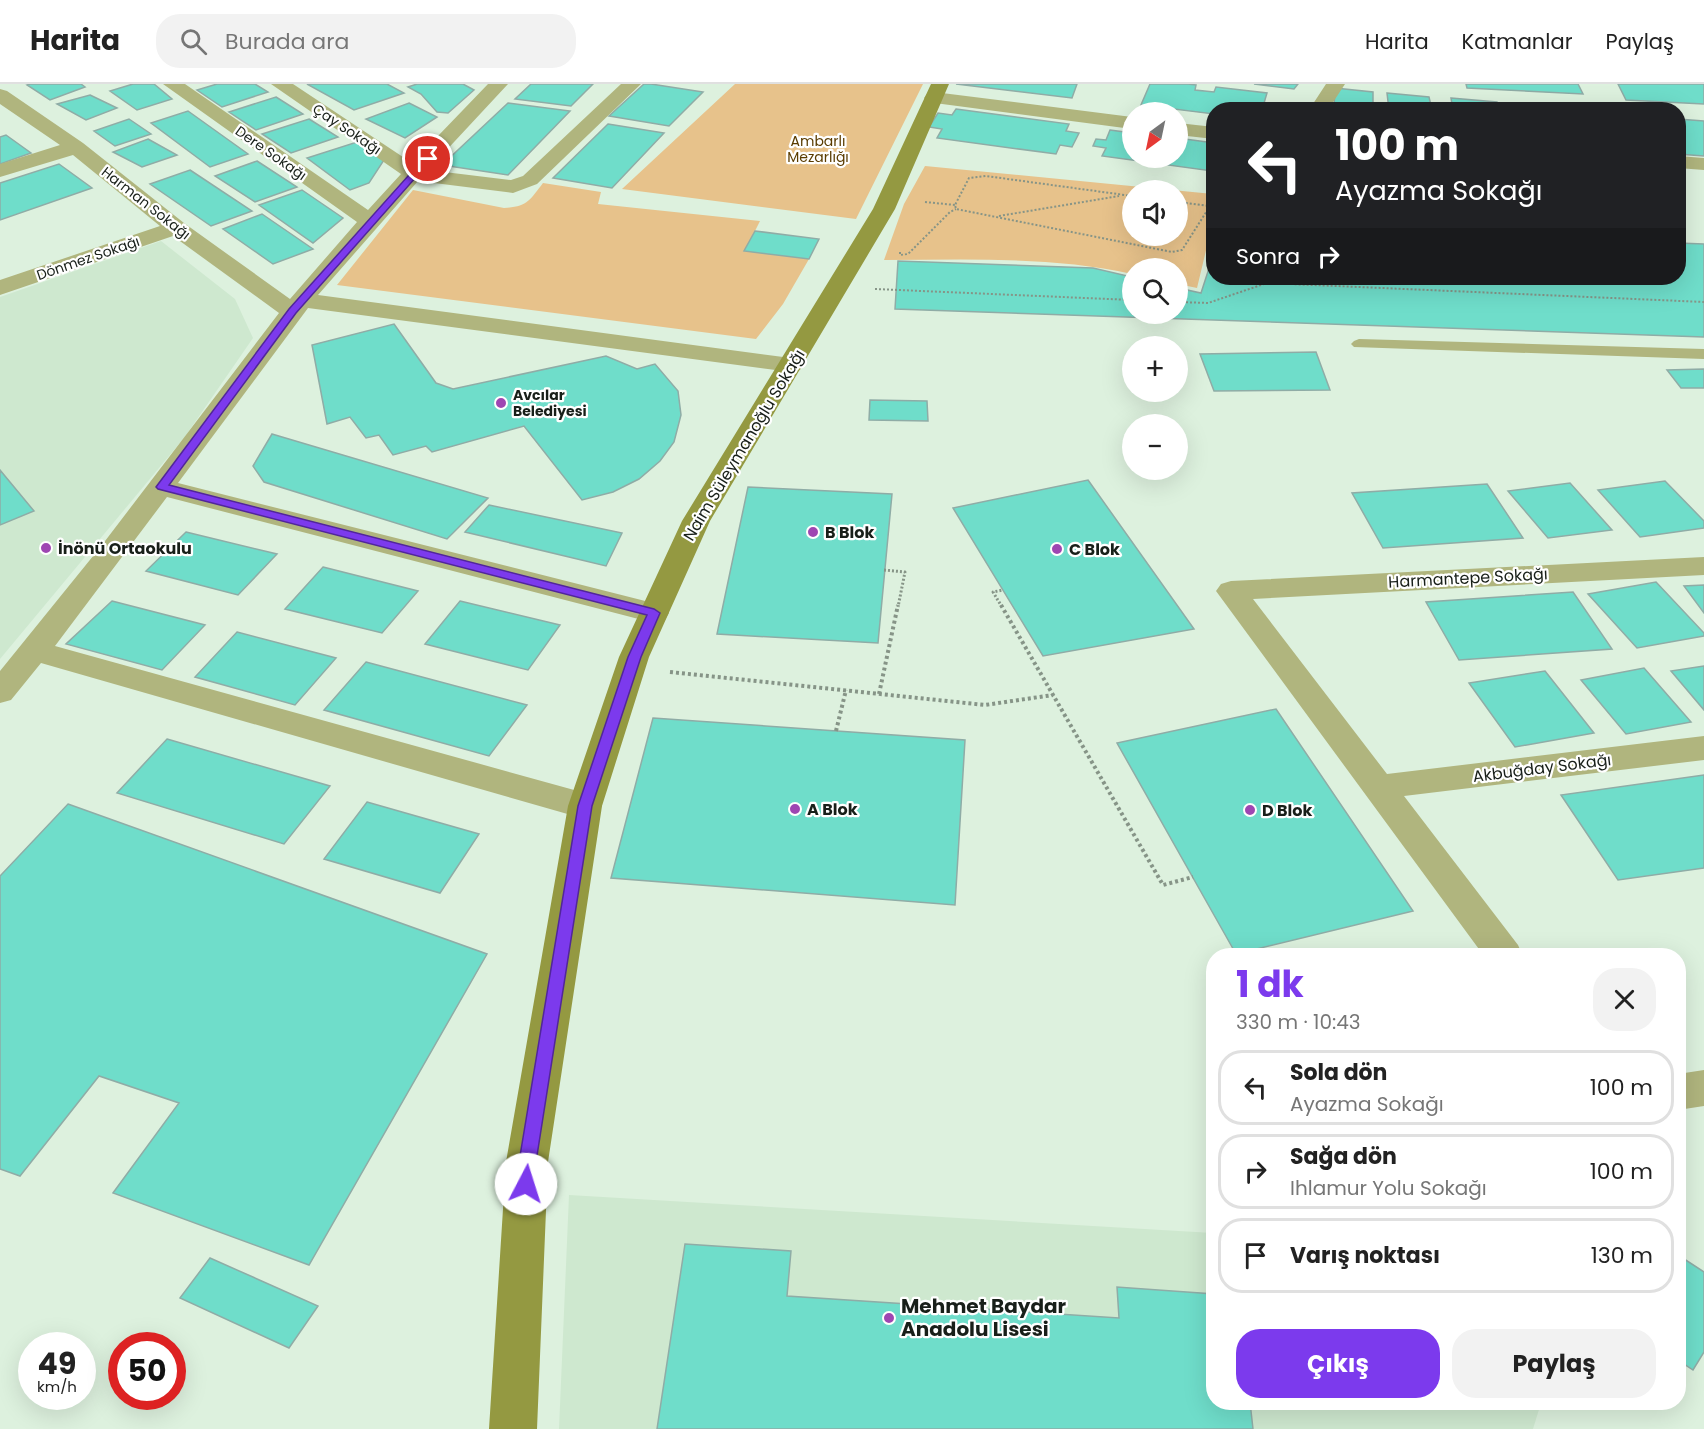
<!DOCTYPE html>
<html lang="tr">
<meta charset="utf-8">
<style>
body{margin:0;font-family:Poppins,sans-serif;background:#f2f2f2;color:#222;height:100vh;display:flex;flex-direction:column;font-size:22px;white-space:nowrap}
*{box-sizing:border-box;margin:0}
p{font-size:20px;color:#767676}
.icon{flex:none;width:33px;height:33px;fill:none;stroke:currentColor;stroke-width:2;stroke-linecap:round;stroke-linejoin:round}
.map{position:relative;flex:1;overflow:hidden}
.details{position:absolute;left:1206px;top:864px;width:480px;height:462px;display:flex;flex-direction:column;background:#fff;border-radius:24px;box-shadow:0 6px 24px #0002}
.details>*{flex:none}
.banner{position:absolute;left:1206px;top:18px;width:480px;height:183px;border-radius:24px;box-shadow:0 6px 24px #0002;background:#202124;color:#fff;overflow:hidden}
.needle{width:39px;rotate:213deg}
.tools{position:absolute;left:1122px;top:18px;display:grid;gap:12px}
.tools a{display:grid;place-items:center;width:66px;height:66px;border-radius:50%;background:#fff;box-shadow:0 6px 24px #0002;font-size:30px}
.speed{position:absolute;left:18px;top:1248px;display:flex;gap:12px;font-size:30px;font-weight:700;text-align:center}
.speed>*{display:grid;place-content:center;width:78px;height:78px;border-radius:50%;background:#fff;box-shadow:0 6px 24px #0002;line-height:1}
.speed small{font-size:15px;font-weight:400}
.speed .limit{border:9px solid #d22;background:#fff;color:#111}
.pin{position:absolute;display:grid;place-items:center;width:51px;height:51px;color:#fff;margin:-26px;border:3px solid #fff;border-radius:50%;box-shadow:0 2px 6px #0007}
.me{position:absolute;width:66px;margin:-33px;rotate:5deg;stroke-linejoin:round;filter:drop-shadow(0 0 4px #0008)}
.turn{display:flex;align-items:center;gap:21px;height:126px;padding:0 30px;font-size:27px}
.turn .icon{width:78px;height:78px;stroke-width:2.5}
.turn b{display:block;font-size:42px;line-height:51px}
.then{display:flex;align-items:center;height:57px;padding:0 30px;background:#0003;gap:12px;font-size:22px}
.round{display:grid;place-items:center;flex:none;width:63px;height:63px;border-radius:24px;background:#f2f2f2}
.overview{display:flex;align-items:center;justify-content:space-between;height:102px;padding:0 30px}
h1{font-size:36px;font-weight:700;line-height:45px;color:#7c3aed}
.action{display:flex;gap:12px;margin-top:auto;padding:12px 30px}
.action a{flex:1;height:69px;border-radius:24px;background:#7c3aed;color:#fff;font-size:24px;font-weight:700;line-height:69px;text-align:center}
.action a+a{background:#f2f2f2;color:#222}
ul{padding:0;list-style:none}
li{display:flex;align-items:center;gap:18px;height:75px;margin:0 12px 9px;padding:0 18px;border:3px solid #e0e0e0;border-radius:24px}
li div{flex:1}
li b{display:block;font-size:22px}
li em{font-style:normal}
header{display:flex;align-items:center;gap:36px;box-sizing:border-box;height:84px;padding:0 30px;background:#fff;border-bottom:2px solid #e0e0e0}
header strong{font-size:28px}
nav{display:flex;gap:33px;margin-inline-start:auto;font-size:21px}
.search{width:420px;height:54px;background:#f2f2f2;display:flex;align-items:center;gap:15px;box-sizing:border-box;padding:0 21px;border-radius:24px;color:#767676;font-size:22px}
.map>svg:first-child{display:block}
</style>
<header>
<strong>Harita</strong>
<div class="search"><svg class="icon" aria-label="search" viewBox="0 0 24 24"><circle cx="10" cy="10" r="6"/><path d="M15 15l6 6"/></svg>Burada ara</div>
<nav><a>Harita</a><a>Katmanlar</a><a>Paylaş</a></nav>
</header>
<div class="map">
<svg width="1704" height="1345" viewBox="0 0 1704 1345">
<rect width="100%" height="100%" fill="#ddf1de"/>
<path fill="#cee8cf" d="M 161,157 L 235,215 L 253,254 L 184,354 L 0,575 L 0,213 Z
M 569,1111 L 1213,1149 L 1214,1318 L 1541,1319 L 1533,1345 L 559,1345 Z"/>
<path fill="#e7c28b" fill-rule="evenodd" d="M 735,0 L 923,0 L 856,135 L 622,105 Z
M 925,82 L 1213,110 L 1213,145 L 1209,154 L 1197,204 L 1178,200 L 1178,184 L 1132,184 L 1132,190 C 1052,172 966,176 884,176 L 904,120 ZM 1178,106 L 1178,152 L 1132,152 L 1132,106 Z
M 543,99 L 601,108 L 598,120 L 760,137 L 745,167 L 809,175 L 783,220 L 756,255 L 337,201 L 413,106 L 504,124 C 527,123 530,116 543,99 Z"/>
<path fill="#6fddca" stroke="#8faca6" stroke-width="1.5" d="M 30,0 L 81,0 L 85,3 L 50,16 L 27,1 Z
M 133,0 L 154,0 L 172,15 L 137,26 L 110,7 Z
M 217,0 L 255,0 L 268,8 L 222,23 L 197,6 Z
M 307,0 L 387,0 L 404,9 L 354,26 Z
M 417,0 L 463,0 L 474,6 L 448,29 L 437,28 L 421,10 L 408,3 Z
M 531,0 L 593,0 L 571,22 L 515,15 Z
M 644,0 L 651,0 L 703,8 L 669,42 L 609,32 Z
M 956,0 L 1077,0 L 1072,14 Z
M 1150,0 L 1188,0 L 1196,1 L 1195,6 L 1214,8 L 1216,3 L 1267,9 L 1262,26 L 1214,26 L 1214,30 L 1141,21 Z
M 1254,0 L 1298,0 L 1294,5 Z
M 1466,0 L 1578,0 L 1583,10 L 1467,4 Z
M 1618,0 L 1704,0 L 1704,20 L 1626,16 Z
M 1335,4 L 1373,8 L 1373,26 L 1334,23 Z
M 1387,9 L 1429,13 L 1432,26 L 1389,26 Z
M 90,11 L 117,24 L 86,36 L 57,20 Z
M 276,13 L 303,30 L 256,46 L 229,28 Z
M 1451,14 L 1497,18 L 1499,26 L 1453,26 Z
M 409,19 L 437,33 L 405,54 L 366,35 Z
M 508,19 L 570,27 L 508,91 L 442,81 Z
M 1524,21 L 1570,26 L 1525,26 Z
M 956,25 L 1069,40 L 1066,47 L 1079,49 L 1072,63 L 1060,61 L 1056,70 L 937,54 L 942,45 L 929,43 L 938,29 L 952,31 Z
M 188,27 L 248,70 L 210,83 L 151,39 Z
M 129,35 L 151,50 L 115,62 L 94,47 Z
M 309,35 L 338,53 L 291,69 L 262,50 Z
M 1678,35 L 1704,37 L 1704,72 L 1678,70 Z
M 608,40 L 664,49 L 612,104 L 553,94 Z
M 1110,46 L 1132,49 L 1132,74 L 1178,74 L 1178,54 L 1214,59 L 1214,65 L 1211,68 L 1214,68 L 1212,87 L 1102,72 L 1106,64 L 1093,62 L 1096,55 L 1106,56 Z
M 6,51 L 31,69 L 0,80 L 0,53 Z
M 148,55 L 177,71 L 142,83 L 113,68 Z
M 357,58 L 384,76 L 369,99 L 350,106 L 307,74 Z
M 257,77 L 297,103 L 255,118 L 215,92 Z
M 59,80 L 92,104 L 0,136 L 0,99 Z
M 190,86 L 252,127 L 211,142 L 150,100 Z
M 302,106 L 343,134 L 313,159 L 259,121 Z
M 262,130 L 313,165 L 273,180 L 223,145 Z
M 755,147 L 819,155 L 809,175 L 744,167 Z
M 1678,159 L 1704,160 L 1704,253 L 895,225 L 898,177 L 1093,184 L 1132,193 L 1132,230 L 1178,230 L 1178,204 L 1201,209 L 1214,169 L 1214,194 L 1678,194 Z
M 394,240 L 436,299 L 453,305 L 606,272 L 637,285 L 655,280 L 678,307 L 681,331 L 674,358 L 660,377 L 639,395 L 613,408 L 582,416 L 524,342 L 432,368 L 426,362 L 393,371 L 379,351 L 366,354 L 350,333 L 327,340 L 312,261 Z
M 1316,268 L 1330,306 L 1214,307 L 1200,270 Z
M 1704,285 L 1704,304 L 1681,304 L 1667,286 Z
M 870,316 L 927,317 L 928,337 L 869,336 Z
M 272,350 L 488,414 L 447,455 L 264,398 L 253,382 Z
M 0,386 L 34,427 L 0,441 Z
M 1088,396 L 1194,545 L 1043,572 L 953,424 Z
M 1665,397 L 1704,437 L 1704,444 L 1640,453 L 1598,406 Z
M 1570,399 L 1612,446 L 1548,454 L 1508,407 Z
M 1487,400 L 1523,454 L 1383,464 L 1352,409 Z
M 748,403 L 892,410 L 878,559 L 717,550 Z
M 489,421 L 622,449 L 606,482 L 465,448 Z
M 186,448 L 277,470 L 238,511 L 146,487 Z
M 323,483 L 418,507 L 382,549 L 285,525 Z
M 1656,498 L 1704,549 L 1704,552 L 1637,564 L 1588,510 Z
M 1704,501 L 1704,529 L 1684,502 Z
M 1573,508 L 1612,565 L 1459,576 L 1426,518 Z
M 112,517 L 205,541 L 162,586 L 66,560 Z
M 460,517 L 560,541 L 528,586 L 425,560 Z
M 237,548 L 336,574 L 295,621 L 195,593 Z
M 366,578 L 527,621 L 489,672 L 324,626 Z
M 1704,582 L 1704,626 L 1671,587 Z
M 1644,584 L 1691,638 L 1626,650 L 1581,596 Z
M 1545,587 L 1594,649 L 1515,663 L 1469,599 Z
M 1276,625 L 1413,827 L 1236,870 L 1117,659 Z
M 653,634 L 965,656 L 955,821 L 611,794 Z
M 167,655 L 330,702 L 284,760 L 117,709 Z
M 1704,691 L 1704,784 L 1618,796 L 1561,711 Z
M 367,718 L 479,750 L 440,809 L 324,775 Z
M 68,720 L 487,870 L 309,1181 L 113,1109 L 179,1019 L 99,992 L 20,1092 L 0,1085 L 0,792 Z
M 685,1160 L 791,1167 L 787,1212 L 1119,1234 L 1117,1203 L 1214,1210 L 1214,1318 L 1250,1318 L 1253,1345 L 657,1345 Z
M 1678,1171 L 1704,1188 L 1704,1268 L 1693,1286 L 1678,1276 Z
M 210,1174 L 318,1222 L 289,1264 L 180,1214 Z"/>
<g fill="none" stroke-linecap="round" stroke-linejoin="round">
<path stroke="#869487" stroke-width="2" stroke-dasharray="2 2" stroke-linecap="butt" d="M 1132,112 L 986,92 L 969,94 L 955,121 L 956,125 L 1172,168 L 1182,166 L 1210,122 L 1178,118
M 925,118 L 955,121
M 999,132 L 1119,112
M 900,168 L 900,171 L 908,170 L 950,128 L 956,125
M 875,205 L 1132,216
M 1178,218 L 1208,219 L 1267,199 L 1704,218"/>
<path stroke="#869487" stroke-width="3" stroke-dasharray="2 2" stroke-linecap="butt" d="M 884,486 L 905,488 L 898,523
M 1002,523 L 993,508 L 1003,506"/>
<path stroke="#869487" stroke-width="4" stroke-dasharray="3 3" stroke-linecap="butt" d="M 1001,521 L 1163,801 L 1193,793
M 670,588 L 985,621 L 1053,611
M 879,610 L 898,521
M 836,647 L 846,606"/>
<path fill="#b0b57e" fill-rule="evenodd" d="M 1359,255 L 1704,265 L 1704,275 L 1354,263 L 1351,260 L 1354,257 Z"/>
<path fill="#b0b57e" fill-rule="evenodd" d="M 163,0 L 185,0 L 368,126 L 401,90 L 271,0 L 293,0 L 412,79 L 488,0 L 508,0 L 428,86 L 511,96 L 523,92 L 621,0 L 641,0 L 537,100 L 513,109 L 418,97 L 318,211 L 791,274 L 800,276 L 803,281 L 800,286 L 791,288 L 308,224 L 178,399 L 665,522 L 669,529 L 665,536 L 654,539 L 167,413 L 55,562 L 585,709 L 597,713 L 602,722 L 597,731 L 585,735 L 41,579 L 11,616 L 0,619 L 0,587 L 102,461 L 279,229 L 173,152 L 0,211 L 0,196 L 160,142 L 73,71 L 0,93 L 0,80 L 60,61 L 0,20 L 0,5 L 7,7 L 83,59 L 184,139 L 290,215 L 357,138 Z
M 1326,0 L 1345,0 L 1328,26 L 1309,26 Z
M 934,8 L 1132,33 L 1132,45 L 927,18 L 924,14 L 927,10 Z
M 1178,39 L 1214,43 L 1214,55 L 1178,51 Z
M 1678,72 L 1704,74 L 1704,86 L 1678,84 Z
M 1704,473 L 1704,491 L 1253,515 L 1387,690 L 1704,652 L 1704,676 L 1404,712 L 1518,861 L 1523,872 L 1484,872 L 1216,507 L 1221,500 L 1231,497 Z
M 1704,986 L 1704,1022 L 1678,1026 L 1678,990 Z"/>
<path fill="#949941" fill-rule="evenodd" d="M 931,0 L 949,0 L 895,125 L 710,437 L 649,573 L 602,722 L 548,1078 L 537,1345 L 489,1345 L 506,1078 L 568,722 L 619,573 L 682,437 L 873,125 Z"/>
</g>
<path fill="#7c3aed" stroke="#51269a" stroke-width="1.5" d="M 425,73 L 432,75 L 296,229 L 169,401 L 654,525 L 660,529 L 641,573 L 592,722 L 536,1078 L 532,1106 L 526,1108 L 520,1106 L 517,1100 L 519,1078 L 578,722 L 628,573 L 647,531 L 158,405 L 156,403 L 289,225 Z"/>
<g fill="#9e46b2" stroke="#fff" stroke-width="2">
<circle cx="501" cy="319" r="6"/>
<circle cx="813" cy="448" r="6"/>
<circle cx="46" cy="464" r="6"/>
<circle cx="1057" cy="465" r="6"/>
<circle cx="795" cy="725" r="6"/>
<circle cx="1250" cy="726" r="6"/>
<circle cx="889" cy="1234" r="6"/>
</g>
<g text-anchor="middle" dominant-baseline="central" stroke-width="4.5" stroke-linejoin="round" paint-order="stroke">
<g font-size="14" fill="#181f19" stroke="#fff">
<text transform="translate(347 45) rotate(34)">Çay Sokağı</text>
<text transform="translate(271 69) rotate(35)">Dere Sokağı</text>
<text transform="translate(146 119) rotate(38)">Harman Sokağı</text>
<text transform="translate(88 174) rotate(-19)">Dönmez Sokağı</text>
</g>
<g font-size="14" fill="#5a3c00" stroke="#fff">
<text x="818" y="57">Ambarlı<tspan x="818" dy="16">Mezarlığı</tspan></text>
</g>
<g font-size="14" font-weight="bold" fill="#181f19" stroke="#fff" text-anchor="start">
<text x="513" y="311">Avcılar<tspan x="513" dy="16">Belediyesi</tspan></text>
</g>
<g font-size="16" fill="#181f19" stroke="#fff">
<text transform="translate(744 361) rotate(-59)">Naim Süleymanoğlu Sokağı</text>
<text transform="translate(1468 494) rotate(-3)">Harmantepe Sokağı</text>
<text transform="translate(1542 684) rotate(-7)">Akbuğday Sokağı</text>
</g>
<g font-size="16" font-weight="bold" fill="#181f19" stroke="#fff" text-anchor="start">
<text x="825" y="448">B Blok</text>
<text x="58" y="464">İnönü Ortaokulu</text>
<text x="1069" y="465">C Blok</text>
<text x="807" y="725">A Blok</text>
<text x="1262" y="726">D Blok</text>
</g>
<g font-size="20" font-weight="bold" fill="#181f19" stroke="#fff" text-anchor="start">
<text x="901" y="1222">Mehmet Baydar<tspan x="901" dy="23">Anadolu Lisesi</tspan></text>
</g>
</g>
</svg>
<div class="tools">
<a><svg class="needle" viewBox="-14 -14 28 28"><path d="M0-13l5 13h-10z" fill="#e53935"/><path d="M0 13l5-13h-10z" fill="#767676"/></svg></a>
<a><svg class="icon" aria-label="sound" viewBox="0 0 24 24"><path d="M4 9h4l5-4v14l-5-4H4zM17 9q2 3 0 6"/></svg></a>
<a><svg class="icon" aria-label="search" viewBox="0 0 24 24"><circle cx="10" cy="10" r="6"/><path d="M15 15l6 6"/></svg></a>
<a>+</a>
<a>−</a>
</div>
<div class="speed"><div>49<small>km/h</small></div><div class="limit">50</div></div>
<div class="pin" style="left:428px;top:75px;background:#d93025"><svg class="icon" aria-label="arrive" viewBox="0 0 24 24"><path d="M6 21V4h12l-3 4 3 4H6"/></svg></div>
<svg class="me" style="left:526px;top:1100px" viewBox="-20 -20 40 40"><circle r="19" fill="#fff"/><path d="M0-13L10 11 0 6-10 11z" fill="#7c3aed"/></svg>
<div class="banner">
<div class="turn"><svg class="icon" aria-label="left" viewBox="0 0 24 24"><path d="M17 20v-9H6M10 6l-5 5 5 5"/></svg><div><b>100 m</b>Ayazma Sokağı</div></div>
<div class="then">Sonra<svg class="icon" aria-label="right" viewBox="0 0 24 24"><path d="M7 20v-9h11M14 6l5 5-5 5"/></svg></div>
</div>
<section class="details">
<div class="overview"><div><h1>1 dk</h1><p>330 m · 10:43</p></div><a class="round"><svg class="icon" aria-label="close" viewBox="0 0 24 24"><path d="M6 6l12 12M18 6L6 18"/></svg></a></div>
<ul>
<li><svg class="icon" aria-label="left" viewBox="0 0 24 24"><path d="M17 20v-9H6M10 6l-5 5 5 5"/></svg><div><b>Sola dön</b><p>Ayazma Sokağı</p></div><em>100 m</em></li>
<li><svg class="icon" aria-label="right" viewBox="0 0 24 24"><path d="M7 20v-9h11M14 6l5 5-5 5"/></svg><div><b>Sağa dön</b><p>Ihlamur Yolu Sokağı</p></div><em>100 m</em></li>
<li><svg class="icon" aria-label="arrive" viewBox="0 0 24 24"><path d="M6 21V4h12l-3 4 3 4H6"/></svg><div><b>Varış noktası</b></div><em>130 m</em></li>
</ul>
<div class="action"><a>Çıkış</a><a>Paylaş</a></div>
</section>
</div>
